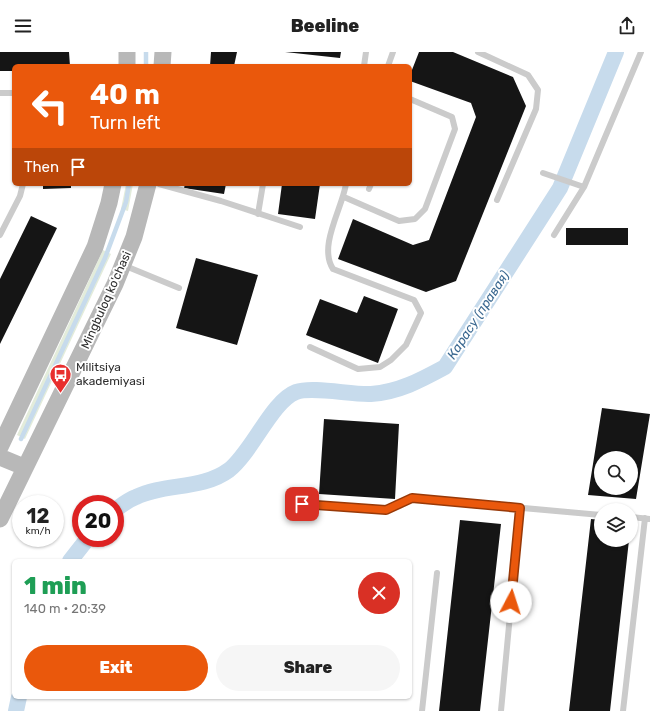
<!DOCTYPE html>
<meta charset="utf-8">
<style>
body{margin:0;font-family:Rubik,sans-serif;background:#f6f6f6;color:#222;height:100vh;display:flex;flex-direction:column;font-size:15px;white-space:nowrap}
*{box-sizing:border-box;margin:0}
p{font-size:13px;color:#767676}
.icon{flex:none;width:22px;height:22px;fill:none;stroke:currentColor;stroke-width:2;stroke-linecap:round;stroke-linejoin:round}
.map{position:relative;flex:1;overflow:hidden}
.panel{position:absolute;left:12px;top:507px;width:400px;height:140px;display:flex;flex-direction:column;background:#fff;border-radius:6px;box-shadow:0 1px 3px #0004}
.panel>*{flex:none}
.hud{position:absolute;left:12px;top:12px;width:400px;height:122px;border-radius:6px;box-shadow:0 1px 3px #0004;background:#ea580c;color:#fff;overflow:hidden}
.tools{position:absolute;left:594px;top:399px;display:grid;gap:8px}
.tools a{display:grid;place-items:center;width:44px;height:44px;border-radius:50%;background:#fff;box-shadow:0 1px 3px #0004;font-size:20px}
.speed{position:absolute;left:12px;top:443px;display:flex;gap:8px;font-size:20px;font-weight:700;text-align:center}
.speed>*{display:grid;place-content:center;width:52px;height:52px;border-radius:50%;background:#fff;box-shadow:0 1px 3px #0004;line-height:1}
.speed small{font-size:10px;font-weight:400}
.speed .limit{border:6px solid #d22;background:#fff;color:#111}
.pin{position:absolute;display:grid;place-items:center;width:34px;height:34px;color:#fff;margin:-17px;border-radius:8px;box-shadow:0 2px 6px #0006}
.me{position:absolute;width:44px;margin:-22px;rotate:5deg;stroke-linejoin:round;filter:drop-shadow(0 0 3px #0008)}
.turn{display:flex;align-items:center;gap:14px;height:84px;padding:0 12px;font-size:18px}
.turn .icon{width:52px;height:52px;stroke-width:2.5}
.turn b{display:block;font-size:28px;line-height:34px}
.then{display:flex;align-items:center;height:38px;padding:0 12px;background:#0003;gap:8px;font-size:15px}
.round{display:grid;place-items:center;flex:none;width:42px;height:42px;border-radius:21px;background:#f6f6f6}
.summary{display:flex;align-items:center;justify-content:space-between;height:68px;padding:0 12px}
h1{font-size:24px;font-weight:800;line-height:30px;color:#1e9e55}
.cta{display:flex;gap:8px;margin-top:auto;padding:8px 12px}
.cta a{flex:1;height:46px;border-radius:24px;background:#ea580c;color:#fff;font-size:16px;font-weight:800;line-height:46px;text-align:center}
.cta a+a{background:#f6f6f6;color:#222}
header{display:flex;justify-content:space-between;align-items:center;height:52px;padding:0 12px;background:#fff;font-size:18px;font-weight:800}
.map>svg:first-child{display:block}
</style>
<header><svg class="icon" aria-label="menu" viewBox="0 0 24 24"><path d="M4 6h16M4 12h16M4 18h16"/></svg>Beeline<svg class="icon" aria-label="share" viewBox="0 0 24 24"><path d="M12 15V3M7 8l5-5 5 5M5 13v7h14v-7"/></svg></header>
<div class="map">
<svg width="650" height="659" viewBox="0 0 650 659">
<rect width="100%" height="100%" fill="#fff"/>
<path fill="#e3ecdb" d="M 126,132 L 133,132 L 128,159 L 121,157 Z
M 103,198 L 111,202 L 25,387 L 17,383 Z"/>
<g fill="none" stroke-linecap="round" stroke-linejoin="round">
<path stroke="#c7dbec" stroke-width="4.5" d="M 146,14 L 146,0
M 21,387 L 105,206 L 126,150 L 129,132"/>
<path stroke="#c7dbec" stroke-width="16" d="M 115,458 C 122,453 128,448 136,445 C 165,431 202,438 229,418 C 252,400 272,349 296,340 C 313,334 351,343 371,342 C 399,340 421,328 445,315 L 560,136 L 616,0
M 70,509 L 88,486
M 16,659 L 19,645"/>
</g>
<path fill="#151515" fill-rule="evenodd" d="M 0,0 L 69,0 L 70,14 L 14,14 L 14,19 L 0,19 Z
M 211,0 L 237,0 L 234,14 L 210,14 Z
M 285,0 L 341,0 L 340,6 Z
M 419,0 L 453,0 L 513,25 L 526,54 L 456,229 L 426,240 L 338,207 L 353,167 L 413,193 L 429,188 L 476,65 L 471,51 L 410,29 L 410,23 Z
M 43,132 L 71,132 L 71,136 L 43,137 Z
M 185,132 L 226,132 L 224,142 L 184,136 Z
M 282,132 L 320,132 L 315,167 L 278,162 Z
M 31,164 L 57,176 L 0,292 L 0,227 Z
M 566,176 L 628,176 L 628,193 L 566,193 Z
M 196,206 L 258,223 L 237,293 L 176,276 Z
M 364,244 L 398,257 L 378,311 L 306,283 L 320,247 L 357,261 Z
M 602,356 L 650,362 L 636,447 L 588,443 ZM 601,406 L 631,406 L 631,436 L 601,436 Z
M 324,367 L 399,372 L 395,447 L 319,442 Z
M 591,467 L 601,468 L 601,488 L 629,488 L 610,659 L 569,659 Z
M 460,468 L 501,472 L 480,659 L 439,659 Z"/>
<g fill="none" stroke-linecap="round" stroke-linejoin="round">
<path stroke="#cbcbcb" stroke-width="6" d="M 478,0 L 528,23 L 538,38 L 536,57 L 497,148
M 364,14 L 366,0
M 388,14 L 393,0
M 0,41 L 14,41
M 543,121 L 584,135
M 159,132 L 221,149 L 300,175
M 369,137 L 371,132
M 344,145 L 399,169 L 415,167 L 425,157 L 455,77 L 452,65 L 410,47
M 258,162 L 263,132
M 0,183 L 20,144 L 23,132
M 554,183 L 584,135 L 641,0
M 123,213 L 179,236
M 310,295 L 358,317 L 380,315 L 391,308 L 406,293 L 421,261 L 414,248 L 333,217 C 318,194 342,157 346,132
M 302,452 L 386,458 L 400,453 L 412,446 L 601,463
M 631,465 L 650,467
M 422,659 L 437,521
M 501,659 L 520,456
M 623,659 L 645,466"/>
<path stroke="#b8b8b8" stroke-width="17" d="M 127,14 L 127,0
M 162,14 L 163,0
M 0,395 L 95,195 L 109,151 L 113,132
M 0,405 L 24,415
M 0,467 L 115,232 L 134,185 L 148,132"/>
</g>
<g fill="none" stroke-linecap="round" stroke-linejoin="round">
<defs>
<path id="route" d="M 302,452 L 386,458 L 412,446 L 520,456 L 511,550"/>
</defs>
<use href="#route" stroke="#983908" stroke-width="10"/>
<use href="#route" stroke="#ea580c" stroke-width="7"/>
</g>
<defs>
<symbol id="bus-pin" viewBox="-11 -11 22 30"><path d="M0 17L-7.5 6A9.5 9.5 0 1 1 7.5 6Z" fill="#e82f2e" stroke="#fff"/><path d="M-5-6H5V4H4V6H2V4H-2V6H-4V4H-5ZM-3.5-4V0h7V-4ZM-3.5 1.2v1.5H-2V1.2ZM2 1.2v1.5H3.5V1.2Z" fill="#fff"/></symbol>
</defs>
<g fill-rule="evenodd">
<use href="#bus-pin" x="48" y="310" width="25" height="34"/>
</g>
<g text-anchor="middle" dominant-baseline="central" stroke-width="4" stroke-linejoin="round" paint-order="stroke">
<g font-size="12" fill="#2e2e2e" stroke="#fff">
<text transform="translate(106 248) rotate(-66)">Mingbuloq ko'chasi</text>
</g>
<g font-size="12" fill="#2e2e2e" stroke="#fff" text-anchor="start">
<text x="76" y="315">Militsiya<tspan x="76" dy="14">akademiyasi</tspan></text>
</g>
<g font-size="13" font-style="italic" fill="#3b6991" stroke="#fff">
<text transform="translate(478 263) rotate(-57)">Карасу (правая)</text>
</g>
</g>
</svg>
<div class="tools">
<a><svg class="icon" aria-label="search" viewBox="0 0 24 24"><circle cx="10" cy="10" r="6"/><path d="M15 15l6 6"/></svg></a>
<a><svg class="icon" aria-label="layers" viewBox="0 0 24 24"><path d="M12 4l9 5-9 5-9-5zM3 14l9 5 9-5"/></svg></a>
</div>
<div class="speed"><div>12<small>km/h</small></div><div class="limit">20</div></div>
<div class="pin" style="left:302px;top:452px;background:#d93025"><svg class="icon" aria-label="arrive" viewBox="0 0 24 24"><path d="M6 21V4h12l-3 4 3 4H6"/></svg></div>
<svg class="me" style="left:511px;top:550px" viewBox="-20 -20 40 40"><circle r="19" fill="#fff"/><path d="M0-13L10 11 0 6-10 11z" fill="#ea580c"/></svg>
<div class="hud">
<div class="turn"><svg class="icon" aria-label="left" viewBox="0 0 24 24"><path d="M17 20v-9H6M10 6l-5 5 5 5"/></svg><div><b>40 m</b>Turn left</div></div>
<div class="then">Then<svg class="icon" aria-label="arrive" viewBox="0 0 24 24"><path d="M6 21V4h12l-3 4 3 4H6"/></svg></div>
</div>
<section class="panel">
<div class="summary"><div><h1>1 min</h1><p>140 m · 20:39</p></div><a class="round" style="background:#d93025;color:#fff"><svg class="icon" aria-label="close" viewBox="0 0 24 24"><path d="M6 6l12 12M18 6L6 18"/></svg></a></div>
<div class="cta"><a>Exit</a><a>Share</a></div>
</section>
</div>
